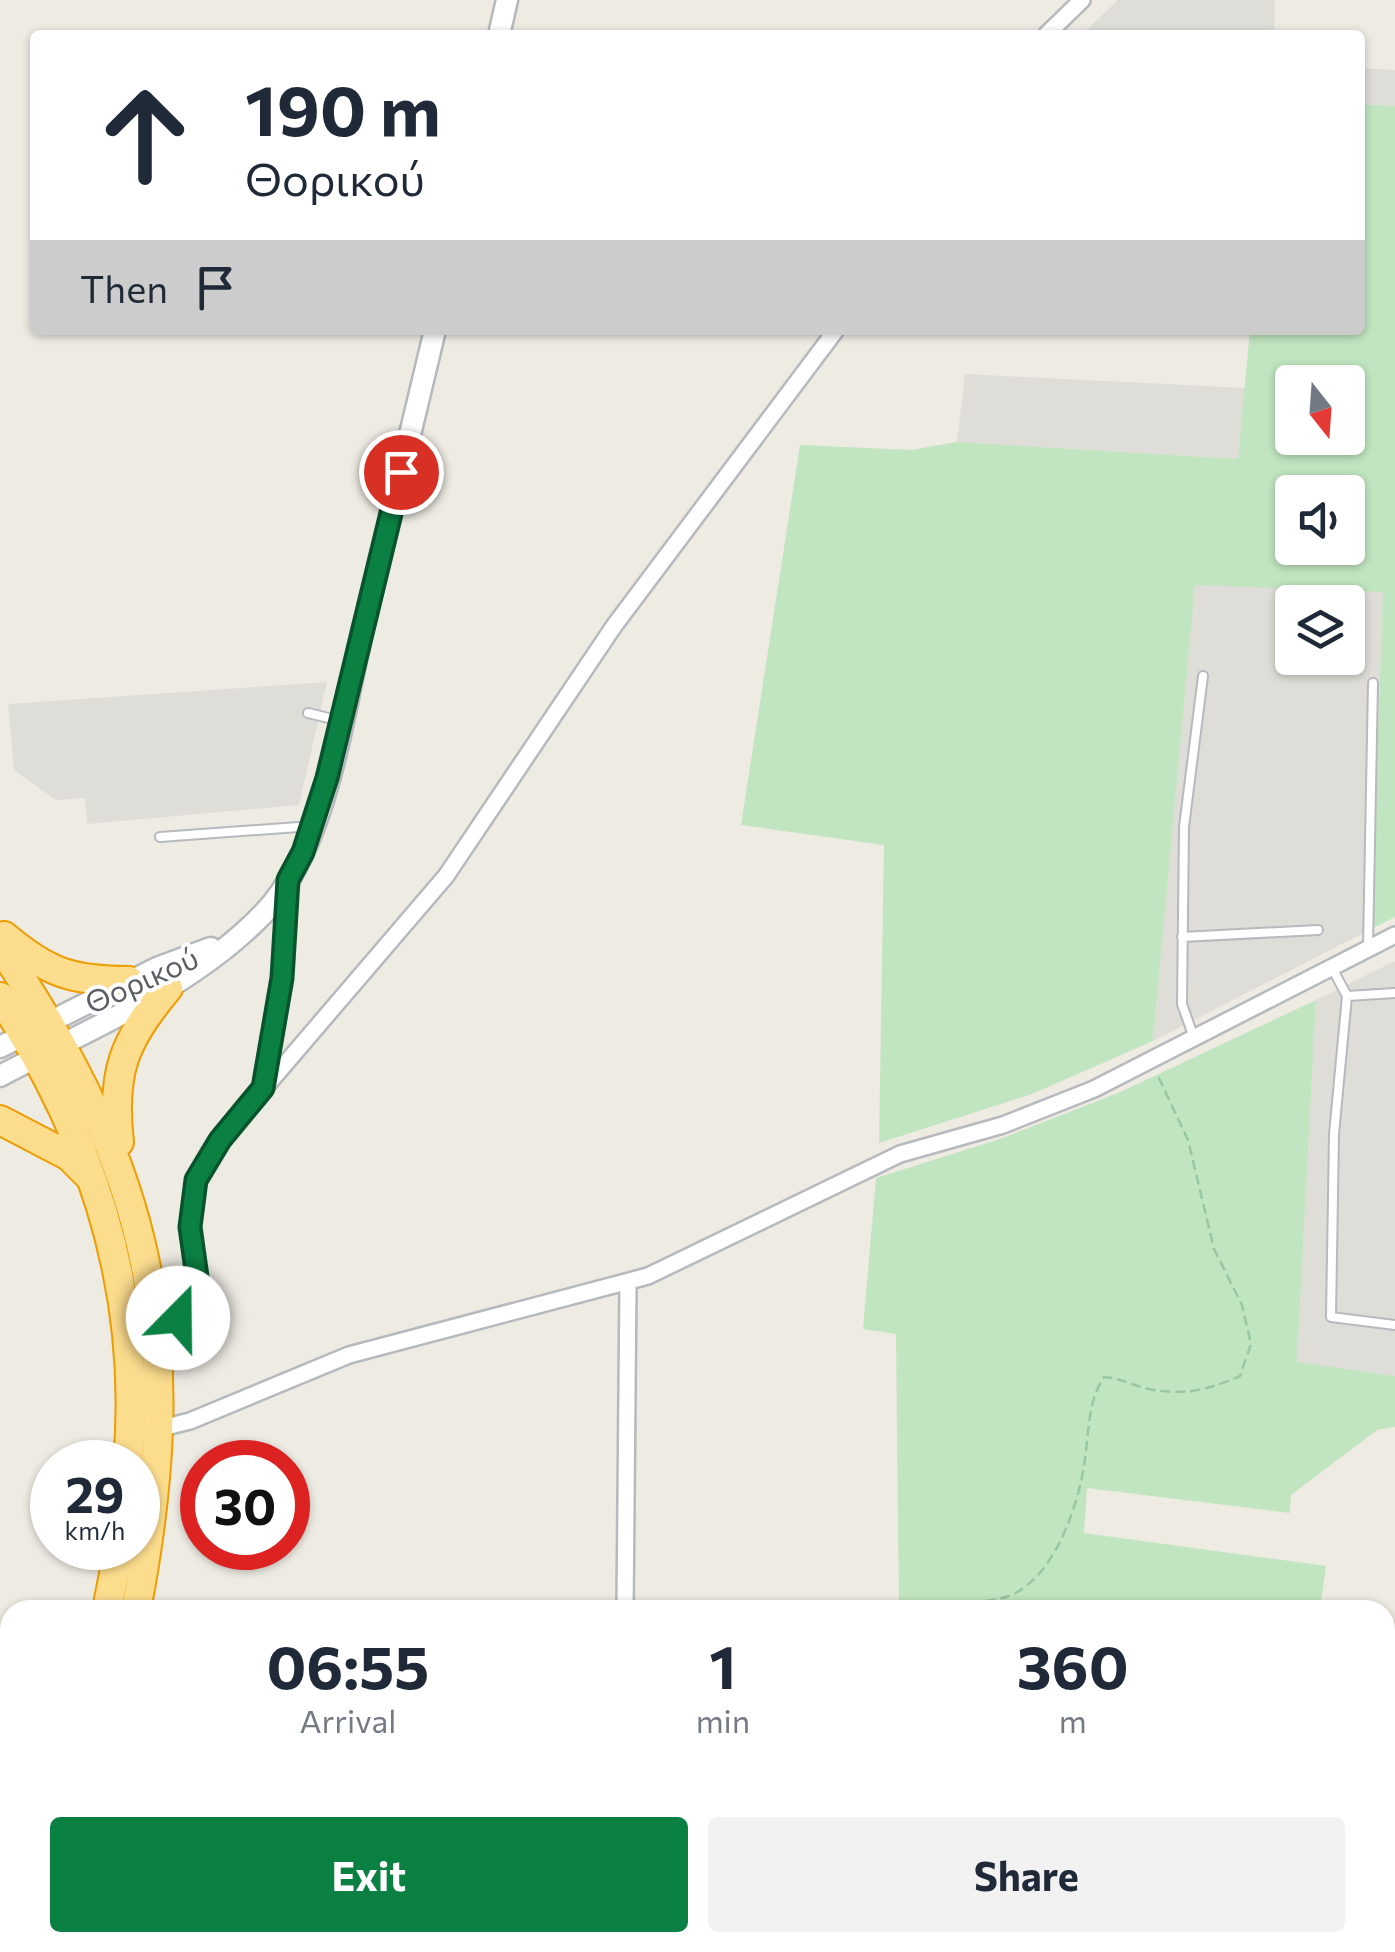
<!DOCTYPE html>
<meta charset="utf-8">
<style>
body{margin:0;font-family:Commissioner,sans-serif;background:#f2f2f3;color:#1f2937;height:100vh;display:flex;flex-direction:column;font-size:38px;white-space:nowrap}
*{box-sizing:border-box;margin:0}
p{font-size:32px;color:#747a83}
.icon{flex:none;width:55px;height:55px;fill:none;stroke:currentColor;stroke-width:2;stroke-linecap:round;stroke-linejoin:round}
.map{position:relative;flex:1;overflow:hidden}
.details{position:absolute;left:0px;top:1600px;width:1395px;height:352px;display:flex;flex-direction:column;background:#fff;border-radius:30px 30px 0 0;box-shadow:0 2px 8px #0004}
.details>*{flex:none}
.top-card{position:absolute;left:30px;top:30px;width:1335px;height:305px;border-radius:10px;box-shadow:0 2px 8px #0004;background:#fff;color:#1f2937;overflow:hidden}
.needle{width:65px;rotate:163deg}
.tools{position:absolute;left:1275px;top:365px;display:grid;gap:20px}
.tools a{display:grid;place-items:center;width:90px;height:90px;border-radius:10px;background:#fff;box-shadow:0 2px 8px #0004;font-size:50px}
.speed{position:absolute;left:30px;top:1440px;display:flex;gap:20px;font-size:50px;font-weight:700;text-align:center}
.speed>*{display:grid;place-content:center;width:130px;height:130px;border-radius:50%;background:#fff;box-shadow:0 2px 8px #0004;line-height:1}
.speed small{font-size:25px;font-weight:400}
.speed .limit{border:15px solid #d22;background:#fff;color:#111}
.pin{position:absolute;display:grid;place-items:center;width:85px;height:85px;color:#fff;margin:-42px;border:5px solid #fff;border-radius:50%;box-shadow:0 2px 10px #0007}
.me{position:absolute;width:110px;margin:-55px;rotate:22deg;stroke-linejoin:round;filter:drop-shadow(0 0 8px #0008)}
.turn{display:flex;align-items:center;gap:35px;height:210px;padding:0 50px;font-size:45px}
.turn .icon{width:130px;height:130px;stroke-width:2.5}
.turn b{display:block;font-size:70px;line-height:85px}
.then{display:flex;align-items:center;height:95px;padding:0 50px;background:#0003;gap:20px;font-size:38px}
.eta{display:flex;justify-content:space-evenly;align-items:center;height:170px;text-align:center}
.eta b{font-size:60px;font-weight:700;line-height:70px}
.button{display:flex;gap:20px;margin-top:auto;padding:20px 50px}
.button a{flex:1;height:115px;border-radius:10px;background:#0b8043;color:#fff;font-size:40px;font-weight:700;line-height:115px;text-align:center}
.button a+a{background:#f2f2f3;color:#1f2937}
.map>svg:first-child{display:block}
</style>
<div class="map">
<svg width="1395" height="1952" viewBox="0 0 1395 1952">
<rect width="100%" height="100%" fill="#eeebe3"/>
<path fill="#dfddd8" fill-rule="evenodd" d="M 1118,0 L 1275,0 L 1274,35 L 1081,35 Z
M 1360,68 L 1395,70 L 1395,106 L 1360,104 Z
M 965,374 L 1246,388 L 1238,459 L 957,442 Z
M 1195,584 L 1383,592 L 1371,929 L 1153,1041 ZM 1292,602 L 1348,602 L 1348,658 L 1292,658 Z
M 327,682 L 299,805 L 87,824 L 85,798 L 56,800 L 14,770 L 8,704 Z
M 1395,961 L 1395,1376 L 1297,1363 L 1316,1000 Z
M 1385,1854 L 1395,1856 L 1395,1952 L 1090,1952 L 1092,1942 L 1385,1942 Z"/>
<path fill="#c1e5c0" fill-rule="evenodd" d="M 1360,104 L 1395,106 L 1395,917 L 1371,929 L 1383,592 L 1195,585 L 1153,1041 L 1032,1094 L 879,1143 L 884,845 L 741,825 L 800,445 L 911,450 L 957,442 L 1238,459 L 1250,330 L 1360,330 ZM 1292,382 L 1348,382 L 1348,438 L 1292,438 ZM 1292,492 L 1348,492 L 1348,548 L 1292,548 Z
M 1316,1000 L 1297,1362 L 1395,1376 L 1395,1427 L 1377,1430 L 1291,1495 L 1290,1513 L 1087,1488 L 1084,1533 L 1326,1566 L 1320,1610 L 899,1610 L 896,1334 L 863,1329 L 876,1178 L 1000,1139 L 1118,1093 Z
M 1385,1665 L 1395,1666 L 1395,1786 L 1385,1786 Z"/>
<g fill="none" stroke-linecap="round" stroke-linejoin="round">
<defs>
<path id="lane" d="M 308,713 L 341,721
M 160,837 L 312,826
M 1182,937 L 1318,930
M 1368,948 L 1373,683
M 1332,968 L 1347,996 L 1334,1134 L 1331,1317 L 1395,1325
M 1347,996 L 1395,993
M 1194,1038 L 1182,1004 L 1184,827 L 1203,676
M 1385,1899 L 1395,1900
M 1105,1952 L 1107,1942
M 1267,1952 L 1269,1942
M 1303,1952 L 1304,1942"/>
<path id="street" d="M 1046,35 L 1082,0
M 263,1084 L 282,978 L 288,880
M 161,1348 L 198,1284 L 190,1227 L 196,1180 L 220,1140 L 446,876 L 614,626 L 836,330
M 158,1429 L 190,1421 L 349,1355 L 648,1276 L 900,1154 L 1003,1125 L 1094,1089 L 1395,935
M 625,1610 L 628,1283
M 0,1759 L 10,1766
M 802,1942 L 810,1952"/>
<path id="secondary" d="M 499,35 L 507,0
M 0,1047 L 157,968 L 211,948
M 0,1076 C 89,1029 192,988 263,914 C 326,849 342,718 362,632 C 387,531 411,431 435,330"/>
<path id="highway" d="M 4,936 C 48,973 72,981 129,981
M 0,946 C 153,1174 188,1339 136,1610
M 0,997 C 93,1138 143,1293 128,1462
M 0,1120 L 69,1156 L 90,1177
M 119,1142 C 111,1072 124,1041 168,988
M 107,1610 L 119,1548
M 51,1952 L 52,1942
M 78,1952 L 79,1942"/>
</defs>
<use href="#lane" stroke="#b6b9bd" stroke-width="12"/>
<use href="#street" stroke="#b6b9bd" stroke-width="20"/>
<use href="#secondary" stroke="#b5b8bd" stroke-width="25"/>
<use href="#highway" stroke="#ee9d03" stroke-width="32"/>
<path stroke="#99c6a4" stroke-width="2.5" stroke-dasharray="10 5" stroke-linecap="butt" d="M 930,1610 L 932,1604 C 956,1601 988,1604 1009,1596 C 1055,1578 1079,1504 1085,1459 C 1089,1430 1088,1401 1104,1377 C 1121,1378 1133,1386 1149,1389 C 1184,1396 1208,1390 1240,1376 L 1251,1344 L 1242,1305 L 1214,1249 L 1188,1140 L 1158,1076
M 892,1952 L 893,1942"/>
<use href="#lane" stroke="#fff" stroke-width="8"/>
<use href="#street" stroke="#fff" stroke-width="15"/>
<use href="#secondary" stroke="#fff" stroke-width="20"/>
<use href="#highway" stroke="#fcdc8d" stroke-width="28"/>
</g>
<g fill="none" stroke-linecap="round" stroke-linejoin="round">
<defs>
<path id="route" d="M 178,1318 L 198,1284 L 190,1227 L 196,1180 L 220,1140 L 263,1088 L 282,978 L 288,880 L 303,852 L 327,778 L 401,472"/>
</defs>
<use href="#route" stroke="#07532c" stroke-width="25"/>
<use href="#route" stroke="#0b8043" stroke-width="18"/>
</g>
<g text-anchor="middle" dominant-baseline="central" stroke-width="8" stroke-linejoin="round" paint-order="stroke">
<g font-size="30" fill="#5b5f64" stroke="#fff">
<text transform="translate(141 979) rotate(-24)">Θορικού</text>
</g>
</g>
</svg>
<div class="tools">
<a><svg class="needle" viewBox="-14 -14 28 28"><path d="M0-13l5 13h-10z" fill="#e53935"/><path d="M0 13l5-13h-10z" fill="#747a83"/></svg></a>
<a><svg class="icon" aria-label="sound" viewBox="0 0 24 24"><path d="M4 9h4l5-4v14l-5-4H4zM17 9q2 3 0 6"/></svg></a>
<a><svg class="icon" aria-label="layers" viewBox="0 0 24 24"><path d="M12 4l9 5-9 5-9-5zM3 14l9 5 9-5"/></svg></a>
</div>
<div class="speed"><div>29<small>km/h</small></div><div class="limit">30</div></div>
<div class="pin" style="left:401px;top:472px;background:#d93025"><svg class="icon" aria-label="arrive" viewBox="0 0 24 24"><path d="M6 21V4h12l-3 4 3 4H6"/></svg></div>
<svg class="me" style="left:178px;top:1318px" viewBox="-20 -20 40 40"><circle r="19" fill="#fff"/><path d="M0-13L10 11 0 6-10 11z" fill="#0b8043"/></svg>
<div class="top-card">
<div class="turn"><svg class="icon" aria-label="ahead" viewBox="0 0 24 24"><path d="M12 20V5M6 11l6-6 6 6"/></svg><div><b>190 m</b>Θορικού</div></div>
<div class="then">Then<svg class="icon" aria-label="arrive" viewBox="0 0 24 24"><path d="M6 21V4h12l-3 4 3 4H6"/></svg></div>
</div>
<section class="details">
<div class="eta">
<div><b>06:55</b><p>Arrival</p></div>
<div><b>1</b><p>min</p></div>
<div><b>360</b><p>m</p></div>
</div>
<div class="button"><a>Exit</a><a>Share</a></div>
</section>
</div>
